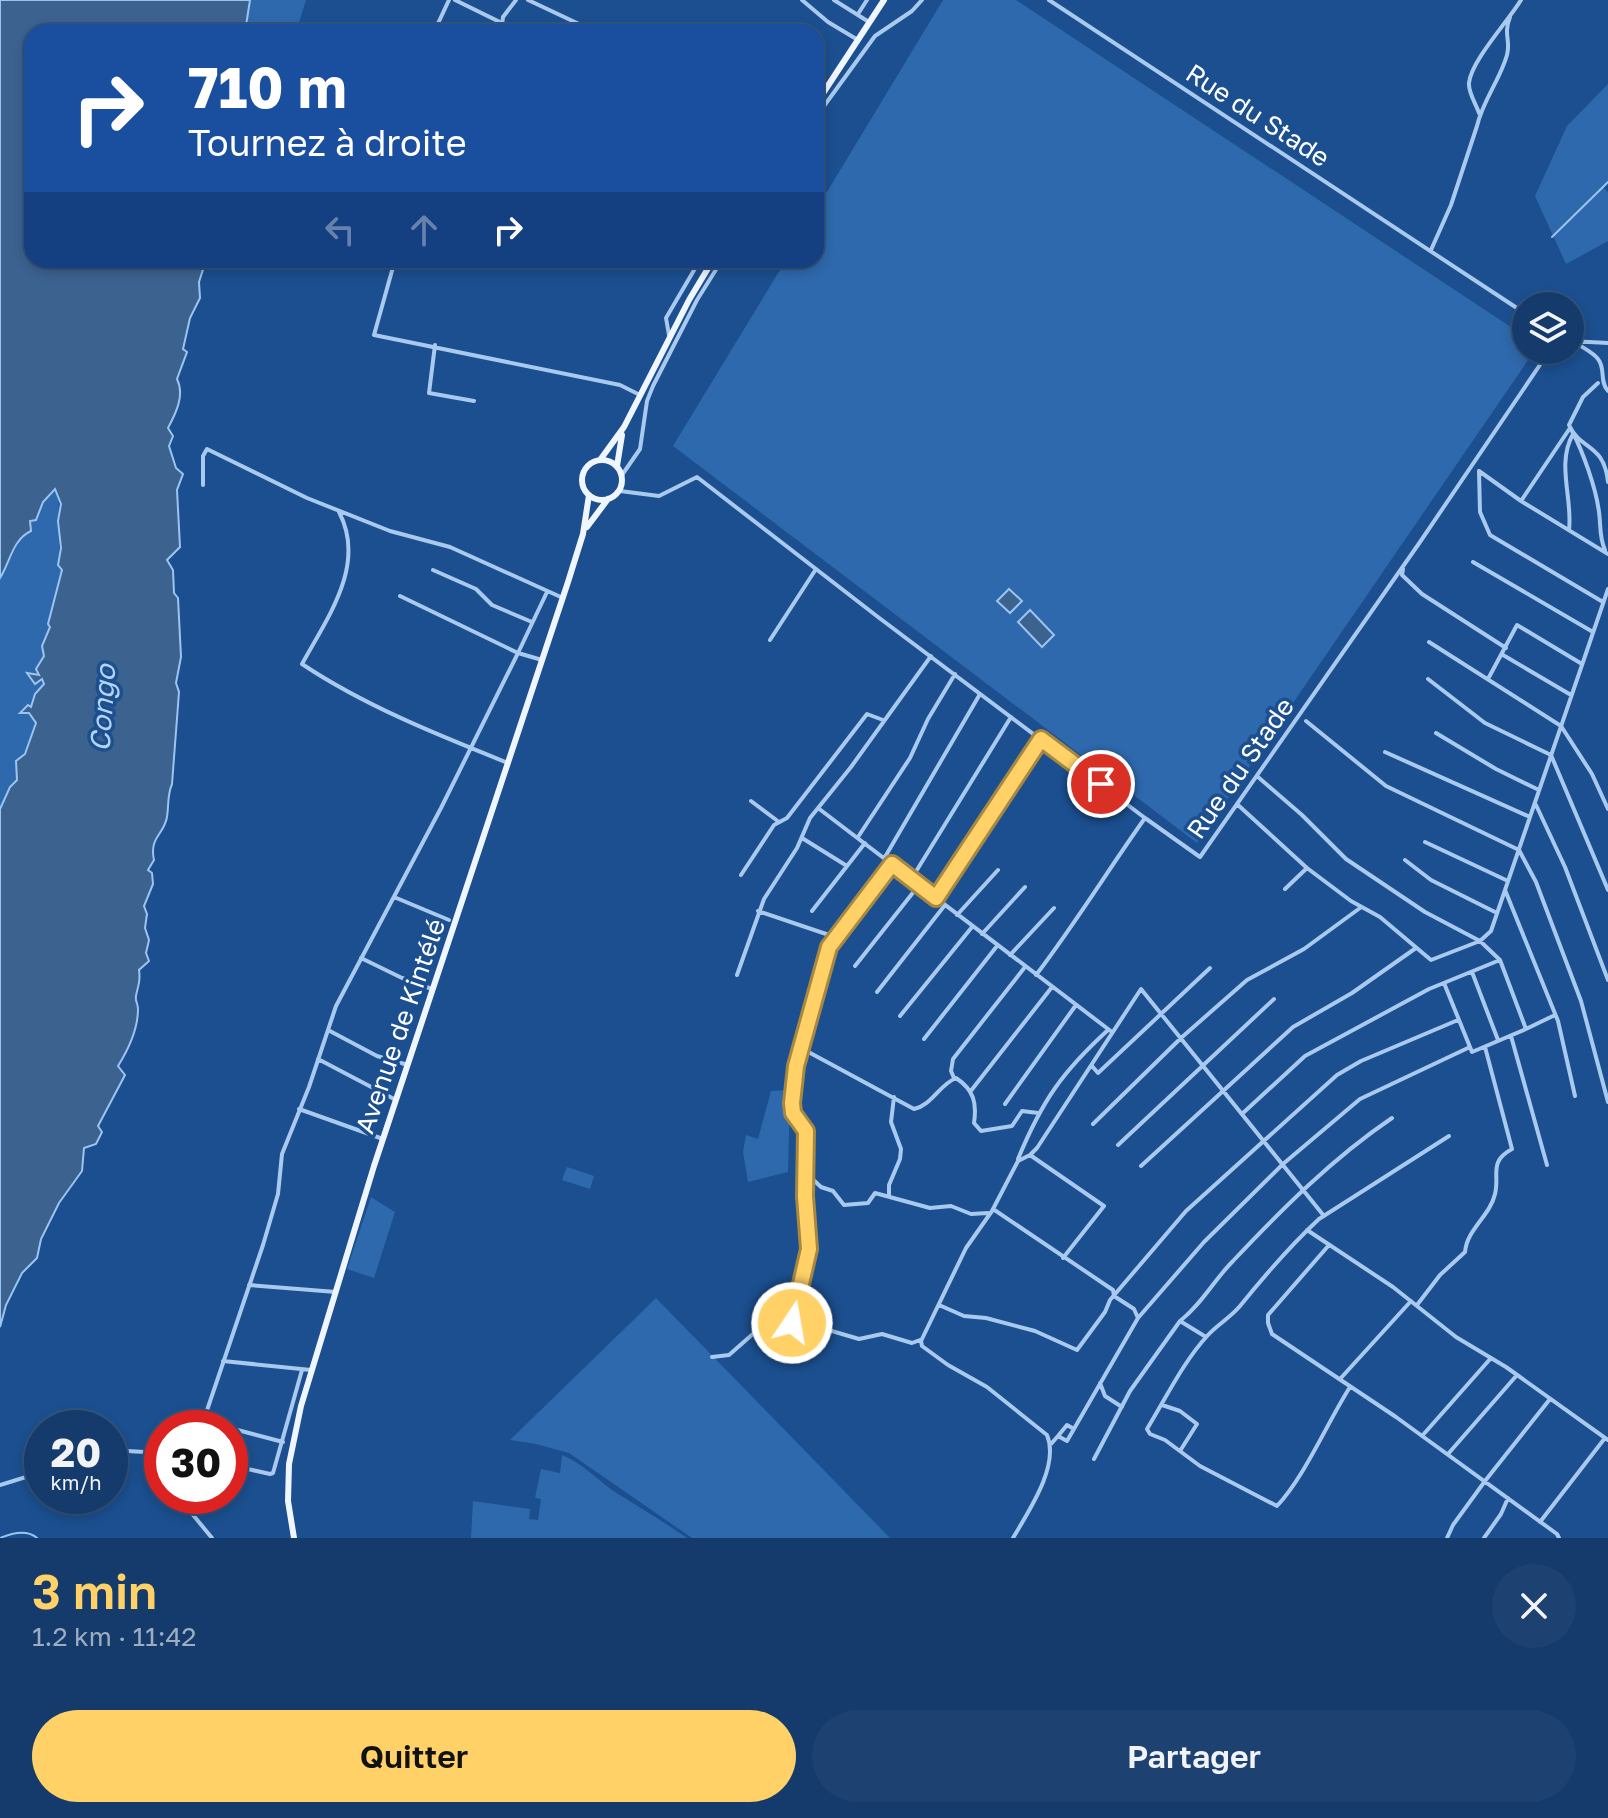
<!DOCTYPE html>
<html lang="fr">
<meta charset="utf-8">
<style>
body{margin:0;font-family:"Golos Text",sans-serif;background:#1d4271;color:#f1f3f6;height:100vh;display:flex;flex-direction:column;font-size:30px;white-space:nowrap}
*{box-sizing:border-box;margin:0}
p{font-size:26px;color:#9dadc1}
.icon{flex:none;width:44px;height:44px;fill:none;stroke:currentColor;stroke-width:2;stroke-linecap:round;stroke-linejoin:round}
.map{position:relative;height:1538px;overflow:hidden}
.drawer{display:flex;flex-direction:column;background:#143b6b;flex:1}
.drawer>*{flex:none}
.banner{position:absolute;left:24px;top:24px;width:800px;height:244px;border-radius:24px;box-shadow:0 4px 12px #0003,0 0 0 2px #33557e;background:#1a4fa0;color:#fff;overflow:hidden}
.tools{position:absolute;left:1512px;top:292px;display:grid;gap:16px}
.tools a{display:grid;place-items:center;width:72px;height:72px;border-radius:50%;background:#143b6b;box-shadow:0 4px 12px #0003,0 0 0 2px #33557e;font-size:40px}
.speed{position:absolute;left:24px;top:1410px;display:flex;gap:16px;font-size:40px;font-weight:700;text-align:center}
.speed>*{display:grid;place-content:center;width:104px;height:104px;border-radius:50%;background:#143b6b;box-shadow:0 4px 12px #0003,0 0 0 2px #33557e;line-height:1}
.speed small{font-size:20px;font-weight:400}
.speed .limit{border:12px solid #d22;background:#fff;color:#111}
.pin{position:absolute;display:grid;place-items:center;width:68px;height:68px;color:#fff;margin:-34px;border:4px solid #fff;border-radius:50%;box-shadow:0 2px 8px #0007}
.me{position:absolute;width:88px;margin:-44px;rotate:12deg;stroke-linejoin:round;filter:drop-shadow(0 0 6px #0008)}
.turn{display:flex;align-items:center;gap:28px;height:168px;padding:0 32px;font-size:36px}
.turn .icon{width:104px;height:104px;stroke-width:2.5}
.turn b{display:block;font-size:56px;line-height:68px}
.lanes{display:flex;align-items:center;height:76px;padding:0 32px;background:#0003;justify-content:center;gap:40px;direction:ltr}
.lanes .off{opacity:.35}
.round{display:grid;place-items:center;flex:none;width:84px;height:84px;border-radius:42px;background:#1d4271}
.overview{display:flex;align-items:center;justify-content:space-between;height:136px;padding:0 32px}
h1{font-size:48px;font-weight:600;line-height:60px;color:#ffd166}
.action{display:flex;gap:16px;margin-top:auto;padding:16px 32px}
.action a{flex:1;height:92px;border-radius:48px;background:#ffd166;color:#111;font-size:32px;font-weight:600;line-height:92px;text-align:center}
.action a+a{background:#1d4271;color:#f1f3f6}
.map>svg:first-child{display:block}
</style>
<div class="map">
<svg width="1608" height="1538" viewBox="0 0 1608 1538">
<rect width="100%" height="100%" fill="#1b4f8f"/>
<path fill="#2e69ad" d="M 250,0 L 306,0 L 296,32 L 245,32 Z
M 943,0 L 1016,0 L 1526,337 L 1526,350 L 1535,350 L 1197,843 L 673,446 L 786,260 L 816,260 L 816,210 Z
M 1608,84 L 1608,182 L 1603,187 L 1608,192 L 1608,241 L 1566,264 L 1535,196 L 1567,126 Z
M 55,488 C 62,506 57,509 58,526 C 59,540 60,551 58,565 L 62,570 L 48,624 L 50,627 L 42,646 L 44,656 L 36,669 L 40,676 L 29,673 L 43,679 L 44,684 L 31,708 L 22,713 L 29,712 L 36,723 L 25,754 L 16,762 L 17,780 L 10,787 L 0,809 L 0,578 L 30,521 L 36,519 L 43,502 Z
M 790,1090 L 788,1172 L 748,1182 L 743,1152 L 746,1135 L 758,1139 L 771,1091 Z
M 567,1167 L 594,1176 L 590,1189 L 562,1180 Z
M 371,1197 L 395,1212 L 374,1278 L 347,1269 Z
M 656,1298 L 890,1538 L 692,1538 L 569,1453 L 536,1444 L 510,1440 Z
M 562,1455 C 583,1463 599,1482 618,1494 C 641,1508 664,1522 687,1538 L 471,1538 L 473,1501 L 530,1509 L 529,1519 L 538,1520 L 541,1499 L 535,1498 L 541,1469 L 560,1473 Z"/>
<path fill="#3c6290" stroke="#9cc4f0" stroke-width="2" d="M 0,0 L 250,0 L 245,32 L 32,32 L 32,260 L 206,260 L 199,282 L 200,298 L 190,318 L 183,349 L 187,352 L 177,379 C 185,395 176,413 168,428 L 173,436 L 169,446 L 176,468 L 183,474 L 177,490 L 180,547 L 167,560 L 173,570 L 174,593 L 178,598 L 181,657 L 176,683 L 179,692 L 172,784 C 167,796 169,804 167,817 C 164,835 149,837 154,860 L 148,870 L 152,873 L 153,884 L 144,906 L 147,914 L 145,928 L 149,940 L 146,953 L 149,961 L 139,970 C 141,983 138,984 136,996 C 135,1002 138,1003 138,1009 C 138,1029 128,1050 118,1066 L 125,1075 L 98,1126 L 102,1132 L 96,1144 L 84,1148 L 82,1171 L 59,1203 L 41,1239 L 37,1258 L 22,1273 L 6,1305 L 0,1327 L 0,809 L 10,787 L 17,780 L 16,761 L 25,754 L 36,723 L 29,713 L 20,713 L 28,705 L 31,707 L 35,694 L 44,684 L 42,679 L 35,684 L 27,673 L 39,675 L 36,669 L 44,656 L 42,646 L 50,627 L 48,624 L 62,570 L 58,565 L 61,548 L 58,521 L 61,504 L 55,489 L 43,502 L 36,520 L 30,521 L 31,531 C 13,539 10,562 0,578 Z
M 1009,589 L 1022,601 L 1010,613 L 997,601 Z
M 1030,610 L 1054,635 L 1042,647 L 1018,622 Z"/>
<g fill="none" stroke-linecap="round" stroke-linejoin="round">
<path stroke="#9cc4f0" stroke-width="2" d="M 1552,237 L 1608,182
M 0,1538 C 12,1533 27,1529 37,1538"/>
<path stroke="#a9c9ee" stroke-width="4" d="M 455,0 L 520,32
M 528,0 L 596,32
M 802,0 L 828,22 L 858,40
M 834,0 L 869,22
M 1049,0 L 1526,314
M 858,14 L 867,0
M 502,25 L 503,17 L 516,0
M 434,32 L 449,0
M 1479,113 C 1476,104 1468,92 1469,83 C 1471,61 1509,20 1521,0
M 816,117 L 875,36 L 912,11 L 922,0
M 1431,250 L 1451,205 L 1477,126 C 1483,100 1500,80 1507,55 C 1511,40 1503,35 1510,17
M 395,260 L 374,335 L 620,385 L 640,395
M 669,335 L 666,318 L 700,260
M 1570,341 L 1608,343
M 1575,342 C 1581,347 1593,352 1598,359 C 1606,369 1599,381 1608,391
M 435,345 L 429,393 L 474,401
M 1598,383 L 1583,397 L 1569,425 C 1581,451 1604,443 1608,482
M 1572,431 C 1583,452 1596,488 1599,512 C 1601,526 1599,537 1605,550
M 1479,471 L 1480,512 L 1490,535 L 1603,602
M 1479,471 L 1521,501 L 1608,554
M 622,475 L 640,449 L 647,401 L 653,386 L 697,300 L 722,260
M 203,485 L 203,456 L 207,449 L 307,498 L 390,531 L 450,547 L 563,598
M 620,491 L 659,496 L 697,477 L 878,617 L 1145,818 L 1200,857 L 1420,542 L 1550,350
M 1521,501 L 1570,428
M 339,512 C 367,565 327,618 302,664 C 365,706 438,735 508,763
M 1569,530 C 1573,499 1556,464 1573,434
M 1473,562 L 1593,632
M 1403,569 L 1402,575 L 1422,594 L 1506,648
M 433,570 L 476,589 L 492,605 L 532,622
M 400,596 L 518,653 L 547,592
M 770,640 L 816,569
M 1429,642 L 1561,726 L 1592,774 L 1608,809
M 1503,655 L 1571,695
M 1428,679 L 1485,723 L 1551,755 L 1608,890
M 1488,679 L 1517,625 L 1582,664
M 1306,721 L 1386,786 L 1519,850 L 1536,882 L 1581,1001 L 1608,1102
M 1436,733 L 1496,769 L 1539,790
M 1385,752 L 1530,817
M 1258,777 L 1302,815 L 1346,859 L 1425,912 L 1480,941 L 1500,960 L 1526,1029 L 1472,1052 L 1444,983
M 751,801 L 779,822
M 1238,805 L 1307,868 L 1351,901 L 1380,917 L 1431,960 L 1480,941 L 1491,931 L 1608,589
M 1536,805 L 1565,867 L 1608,980
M 818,808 L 1112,1032
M 858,837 L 910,758 L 928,719 L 955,674
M 802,838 L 847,866
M 1425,842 L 1508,881
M 885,857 L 980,694
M 1405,860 L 1431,880 L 1497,913
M 892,864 L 829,947 L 796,1066 L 792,1103 L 793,1113 L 806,1131 L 805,1196 L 809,1249 L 805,1274 L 791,1319 L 795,1327 L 825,1329 L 859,1339 L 882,1334 L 912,1343 L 920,1340
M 741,875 L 774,825 L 787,818 L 867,714 L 883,720
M 912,878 L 1011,717
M 1285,889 L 1307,868
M 1505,890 L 1558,1021 L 1575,1096
M 394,897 L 449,920
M 936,898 L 1040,740
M 758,911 L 835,937
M 812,911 L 865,843
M 957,915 L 998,870
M 982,934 L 1025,887
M 1010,955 L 1054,908
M 361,958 L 402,978 L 432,989
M 855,966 L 919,885
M 1472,972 L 1498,1040
M 737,975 L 764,899 L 797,848 L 810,818 L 851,767 L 931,656
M 1036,975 C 1075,924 1108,870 1145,818
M 877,992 L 945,905
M 900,1016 L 972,927
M 1526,1029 L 1555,1015
M 328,1030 L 377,1056 L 408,1065
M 1511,1036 L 1547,1165
M 924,1039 L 997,946
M 801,1048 L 914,1109 C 932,1105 939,1085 956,1078 C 974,1090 977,1103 974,1123 L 981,1131 L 1012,1126 L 1022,1111 L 1038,1113
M 318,1059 L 396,1100
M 1092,1066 L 1098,1073 L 1210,968
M 954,1078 L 951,1071 L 953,1059 L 1025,967
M 970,1092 L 1052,987
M 1005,1104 L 1076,1005
M 299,1109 L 383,1139
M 1243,1113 L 1305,1056 L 1429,989 L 1500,960
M 1093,1124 L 1181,1038 L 1247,980 L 1304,949 L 1360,908
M 1118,1145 L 1274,999
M 1030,1155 L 1104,1206 L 1063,1258
M 1018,1159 C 1042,1101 1062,1072 1108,1030
M 1141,1166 L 1293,1027 L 1352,993 L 1416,948
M 806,1173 L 821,1187 L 833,1191 L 844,1205 L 868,1203 L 875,1193 L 930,1208 L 951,1206 L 971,1214 L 988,1213
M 889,1197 L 889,1185 L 900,1159 L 901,1149 L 891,1122 L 894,1097
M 993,1209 L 1113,1290 L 1114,1296 L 1134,1309 L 1138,1318
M 1307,1230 L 1393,1287 L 1456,1337 L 1506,1367 L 1608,1440
M 1329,1245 L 1268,1315 L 1268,1323 L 1272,1334 L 1396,1417 L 1557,1534 L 1559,1538
M 249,1285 L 336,1292
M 939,1305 L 964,1316 L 986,1318 L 1035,1331 L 1077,1350 L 1105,1312 L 1110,1300 L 1186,1211 L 1337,1075 L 1361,1061 L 1458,1020
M 1417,1305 L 1440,1275 L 1465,1252 C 1467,1229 1490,1216 1495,1194 C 1500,1175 1488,1162 1512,1149 L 1485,1047
M 1180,1321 L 1206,1337
M 712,1357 L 729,1355 L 754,1333 L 768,1332 L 785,1323 L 792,1323
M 223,1361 L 311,1370
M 1340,1379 L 1411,1301
M 1100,1383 L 1105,1396 L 1122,1407
M 1350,1387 C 1327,1423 1305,1476 1277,1506 L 1200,1466 L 1165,1440 L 1150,1434 L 1147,1429 C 1166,1398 1183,1362 1208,1335 C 1217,1325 1231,1317 1240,1306 C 1265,1275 1290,1246 1319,1219 L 1449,1136
M 1162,1405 L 1180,1411 L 1197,1424 L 1180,1451
M 204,1423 L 229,1428
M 201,1428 L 263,1245 L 278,1194 L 282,1154 L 309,1087 L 336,1006 L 441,808 L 518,653 L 542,660
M 230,1428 L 283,1442
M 1058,1436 L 1067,1425 L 1074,1429
M 1422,1436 L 1491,1358
M 1051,1444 L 1058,1436 L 1067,1441 L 1138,1318 L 1204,1242 L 1283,1164 L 1360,1099 L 1470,1047
M 110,1450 L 162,1453
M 1448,1454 L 1517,1375
M 1094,1459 L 1130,1391 L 1180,1321 C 1201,1305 1214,1280 1233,1261 C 1282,1209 1333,1158 1392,1118
M 230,1465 L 270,1474 L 273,1473 L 302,1370
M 0,1485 L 42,1472
M 183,1496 L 189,1510 L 212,1538
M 1540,1522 L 1605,1438
M 1013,1538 C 1028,1512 1060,1466 1047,1435 L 987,1387 L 948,1365 L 922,1346 L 921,1341 L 966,1248 L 992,1211 L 1018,1161 L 1030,1155 L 1037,1148 L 1141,989 L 1324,1216
M 1447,1538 L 1453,1525 L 1485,1481 L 1550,1399
M 1484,1538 L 1501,1514 L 1508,1498"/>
<path stroke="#f0f6ff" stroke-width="6" d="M 816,104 L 884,0
M 600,460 L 624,427 L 689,300 L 713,260
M582 480a20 20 0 1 1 40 0a20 20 0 1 1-40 0Z
M 617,466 L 622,435
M 587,527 L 608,499
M 294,1538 L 288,1501 L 289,1464 L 301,1406 L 374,1166 L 568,582 L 583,534 L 589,495"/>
</g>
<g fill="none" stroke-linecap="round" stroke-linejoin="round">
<defs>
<path id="route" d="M 792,1323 L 809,1249 L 805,1196 L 806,1131 L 793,1113 L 792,1103 L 796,1066 L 829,947 L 892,864 L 936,898 L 1041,739 L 1101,784"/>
</defs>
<use href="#route" stroke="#a68842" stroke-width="20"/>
<use href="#route" stroke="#ffd166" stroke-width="14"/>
</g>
<g text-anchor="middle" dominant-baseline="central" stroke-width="7" stroke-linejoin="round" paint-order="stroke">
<g font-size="26" fill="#fff" stroke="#1b4f8f">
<text transform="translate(1258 115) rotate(33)">Rue du Stade</text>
<text transform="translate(1240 768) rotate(-55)">Rue du Stade</text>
<text transform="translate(400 1026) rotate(-71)">Avenue de Kintélé</text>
</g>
<g font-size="28" font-style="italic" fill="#b5d3f5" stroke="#1b4f8f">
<text transform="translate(102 708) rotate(-86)">Congo</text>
</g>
</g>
</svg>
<div class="tools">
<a><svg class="icon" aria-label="layers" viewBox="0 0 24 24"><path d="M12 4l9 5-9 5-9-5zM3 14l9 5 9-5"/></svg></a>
</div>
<div class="speed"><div>20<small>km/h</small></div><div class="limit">30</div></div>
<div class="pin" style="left:1101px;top:784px;background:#d93025"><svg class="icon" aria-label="arrive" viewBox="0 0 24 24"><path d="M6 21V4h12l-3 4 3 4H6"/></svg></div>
<svg class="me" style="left:792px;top:1323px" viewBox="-20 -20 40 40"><circle r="17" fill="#ffd166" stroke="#fff" stroke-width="3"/><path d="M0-11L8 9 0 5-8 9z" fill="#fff"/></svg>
<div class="banner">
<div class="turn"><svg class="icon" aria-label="right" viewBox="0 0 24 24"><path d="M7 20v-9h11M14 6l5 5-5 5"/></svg><div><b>710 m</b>Tournez à droite</div></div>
<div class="lanes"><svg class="icon off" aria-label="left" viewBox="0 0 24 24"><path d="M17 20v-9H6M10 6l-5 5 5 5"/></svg><svg class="icon off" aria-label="ahead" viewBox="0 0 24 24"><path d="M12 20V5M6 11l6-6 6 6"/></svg><svg class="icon" aria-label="right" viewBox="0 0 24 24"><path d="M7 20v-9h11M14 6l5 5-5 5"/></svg></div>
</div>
</div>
<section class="drawer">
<div class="overview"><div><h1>3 min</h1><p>1.2 km · 11:42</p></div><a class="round"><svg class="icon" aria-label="close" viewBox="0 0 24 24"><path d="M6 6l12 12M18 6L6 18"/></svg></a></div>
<div class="action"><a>Quitter</a><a>Partager</a></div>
</section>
